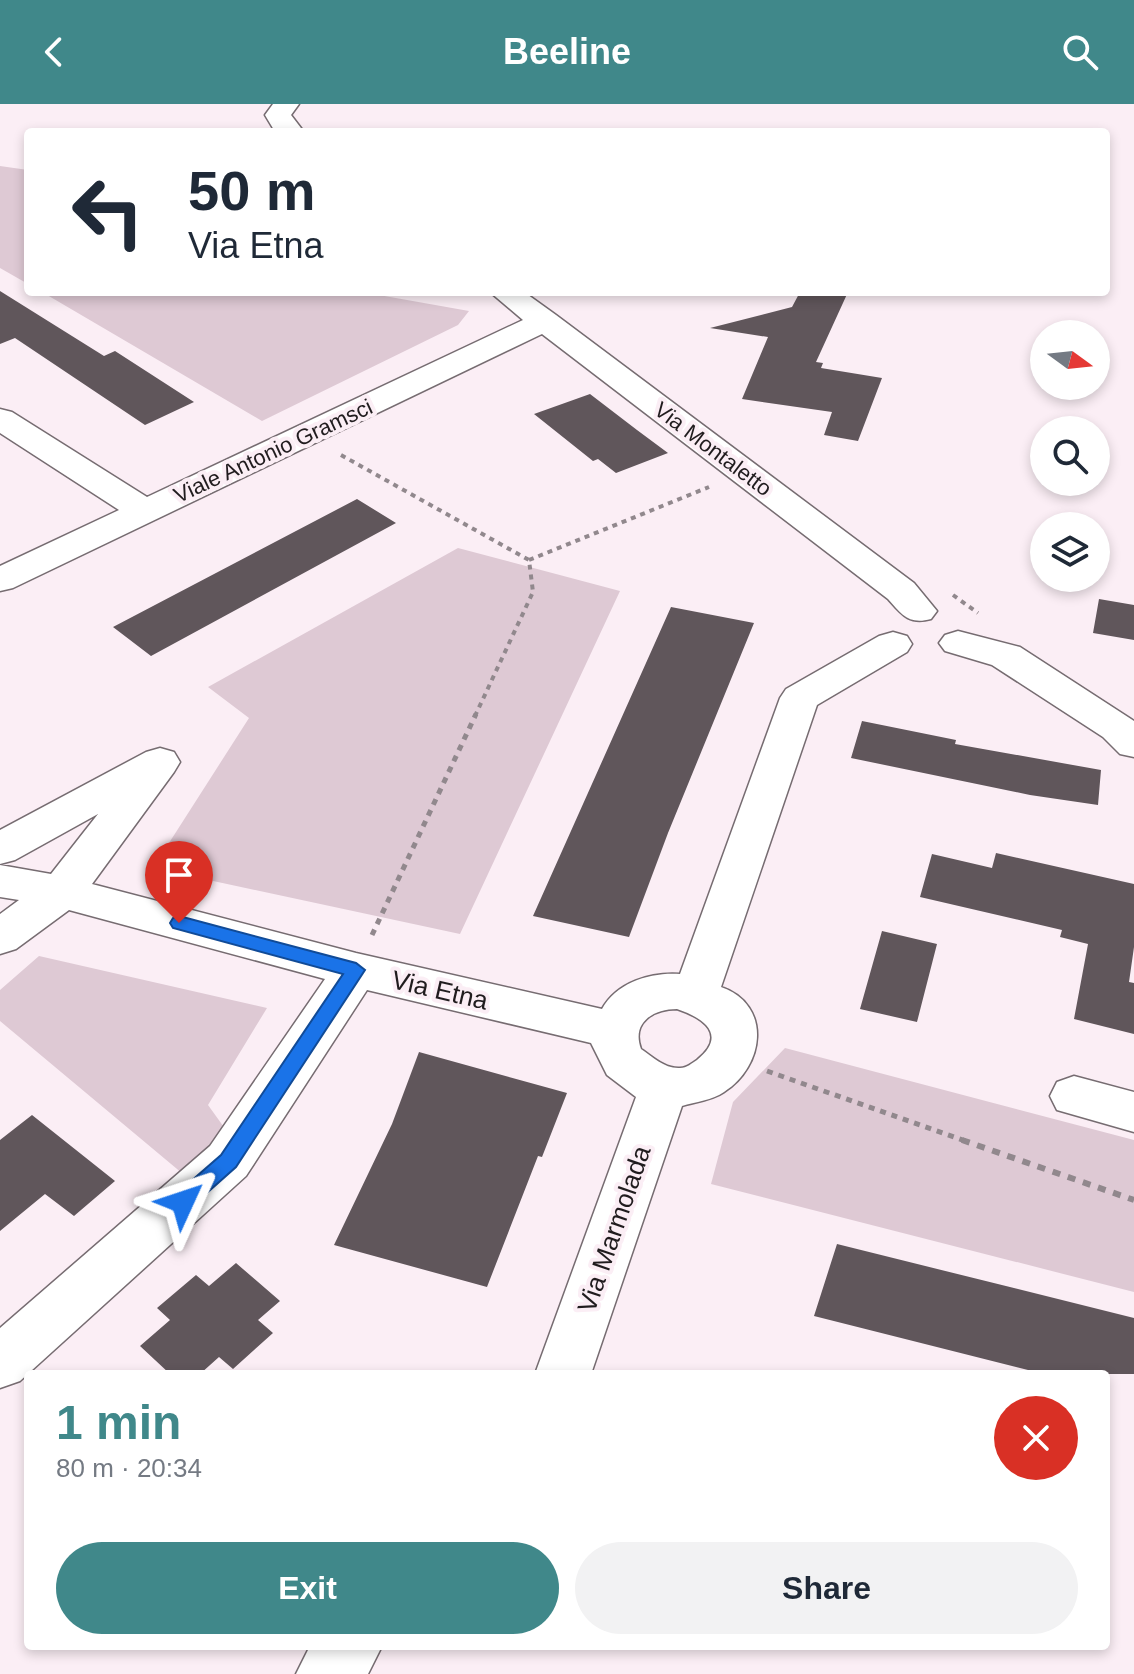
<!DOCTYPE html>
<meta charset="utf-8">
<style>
body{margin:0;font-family:Arial,sans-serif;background:#f2f2f3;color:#1f2937;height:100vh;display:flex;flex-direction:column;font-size:30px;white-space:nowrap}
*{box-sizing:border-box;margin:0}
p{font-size:26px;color:#747a83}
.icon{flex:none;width:44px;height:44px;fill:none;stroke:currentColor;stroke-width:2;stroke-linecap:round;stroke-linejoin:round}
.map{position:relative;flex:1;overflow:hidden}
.details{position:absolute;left:24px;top:1266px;width:1086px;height:280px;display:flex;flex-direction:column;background:#fff;border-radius:8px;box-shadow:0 4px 12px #0003}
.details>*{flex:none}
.hud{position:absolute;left:24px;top:24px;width:1086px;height:168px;border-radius:8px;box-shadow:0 4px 12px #0003;background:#fff;color:#1f2937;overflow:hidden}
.needle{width:52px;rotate:105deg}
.controls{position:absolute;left:1030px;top:216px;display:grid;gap:16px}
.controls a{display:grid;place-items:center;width:80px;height:80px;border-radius:50%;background:#fff;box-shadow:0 4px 12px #0003;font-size:40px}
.pin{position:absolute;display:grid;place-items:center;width:68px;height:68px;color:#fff;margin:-82px -34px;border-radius:50% 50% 50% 0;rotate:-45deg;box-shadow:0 0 8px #0007}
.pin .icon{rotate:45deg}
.me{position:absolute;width:88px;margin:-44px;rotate:48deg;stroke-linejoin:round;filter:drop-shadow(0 0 6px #0008)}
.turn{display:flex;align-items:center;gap:28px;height:168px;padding:0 32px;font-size:36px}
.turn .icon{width:104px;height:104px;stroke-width:2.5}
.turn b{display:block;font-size:56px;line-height:68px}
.round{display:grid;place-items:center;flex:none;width:84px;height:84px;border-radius:42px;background:#f2f2f3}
.summary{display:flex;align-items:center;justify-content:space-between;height:136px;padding:0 32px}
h1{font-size:48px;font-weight:800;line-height:60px;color:#40888a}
.cta{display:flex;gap:16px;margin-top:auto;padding:16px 32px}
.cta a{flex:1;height:92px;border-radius:48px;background:#40888a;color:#fff;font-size:32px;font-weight:800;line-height:92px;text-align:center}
.cta a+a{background:#f2f2f3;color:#1f2937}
header{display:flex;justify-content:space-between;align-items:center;height:104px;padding:0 32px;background:#40888a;color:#fff;font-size:36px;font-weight:800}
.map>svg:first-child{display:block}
</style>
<header><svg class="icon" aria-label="back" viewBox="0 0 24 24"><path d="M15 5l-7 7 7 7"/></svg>Beeline<svg class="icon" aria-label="search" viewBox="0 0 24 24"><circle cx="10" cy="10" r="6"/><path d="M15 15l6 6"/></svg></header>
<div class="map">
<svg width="1134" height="1570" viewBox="0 0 1134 1570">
<rect width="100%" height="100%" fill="#fbeef5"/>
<path fill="#dec9d4" d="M 0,62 L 28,66 L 28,180 L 0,164 Z
M 42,188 L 362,188 L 469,207 L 458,221 L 262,317 Z
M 458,444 L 620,487 L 460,830 L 153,764 L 249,614 L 208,583 Z
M 39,852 L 267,904 L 208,1001 L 226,1026 L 183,1070 L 0,917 L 0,886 Z
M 785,944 L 1134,1036 L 1134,1188 L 711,1080 L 733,998 Z"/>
<path fill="#60565b" d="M 0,187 L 104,252 L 115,247 L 194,298 L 145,321 L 15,234 L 0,240 Z
M 800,188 L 848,188 L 816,258 L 823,259 L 821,264 L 882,274 L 858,337 L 824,331 L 832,308 L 742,295 L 768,233 L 710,224 L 792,203 Z
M 590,290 L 637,326 L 668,349 L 616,369 L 598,355 L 593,357 L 534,310 Z
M 357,395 L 396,419 L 151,552 L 113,523 Z
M 1099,495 L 1134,501 L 1134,536 L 1093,529 Z
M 671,503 L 754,519 L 668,729 L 629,833 L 533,812 Z
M 862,617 L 956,636 L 955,640 L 1101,666 L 1098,701 L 1030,691 L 851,654 Z
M 996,749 L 1134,780 L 1134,843 L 1129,878 L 1134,879 L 1134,930 L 1074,915 L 1088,840 L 1060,833 L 1062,826 L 920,793 L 932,750 L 992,764 Z
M 882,827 L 937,840 L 917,918 L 860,905 Z
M 419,948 L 567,989 L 542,1053 L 538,1052 L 487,1183 L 334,1141 L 392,1020 Z
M 32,1011 L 115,1077 L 74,1112 L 45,1090 L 0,1127 L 0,1036 Z
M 837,1140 L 1134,1214 L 1134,1270 L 1044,1270 L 814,1212 Z
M 236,1159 L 280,1197 L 258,1216 L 273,1229 L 233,1265 L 219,1253 L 200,1270 L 170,1270 L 140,1242 L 170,1216 L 157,1204 L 196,1171 L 209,1182 Z"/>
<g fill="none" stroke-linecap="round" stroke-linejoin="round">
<defs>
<path id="minor" d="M 273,0 L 299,0 L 291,11 L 304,28 L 274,26 L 265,11 Z
M 490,188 L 524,188 L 556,211 L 914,479 L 937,507 L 931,515 C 909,521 902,511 888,495 L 542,230 L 13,484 L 0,487 L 0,462 L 119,406 L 0,329 L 0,305 L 12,308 L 147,393 L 523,216 Z
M 958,527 L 1020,543 L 1131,615 L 1134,617 L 1134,653 L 1120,650 L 1103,633 L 992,561 L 945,547 L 939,539 L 945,531 Z
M 893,528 L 907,532 L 912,540 L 907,548 L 817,601 L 721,883 C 773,901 764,963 724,988 C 713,996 695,998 682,1002 L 591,1270 L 535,1270 L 636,993 L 607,971 L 591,939 L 367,886 L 246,1072 L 20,1277 L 0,1284 L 0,1224 L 210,1042 L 325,875 L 69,806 L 16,845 L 0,850 L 0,810 L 19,796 L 0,793 L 0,761 L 51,770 L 98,710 L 15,756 L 0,760 L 0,726 L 146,648 L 160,644 L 174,648 L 180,658 L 174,668 L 92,780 L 356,849 L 602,905 C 617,878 651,868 680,870 L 780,594 L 786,585 L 879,532 ZM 677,905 C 704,914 728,931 697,956 C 692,959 687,964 680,964 C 665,965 653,953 641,945 C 631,918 654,905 677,905 Z
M 1074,972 L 1134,988 L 1134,1028 L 1057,1006 L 1050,992 L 1057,978 Z
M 310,1542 L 382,1542 L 368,1570 L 296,1570 Z"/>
</defs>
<use href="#minor" stroke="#766c71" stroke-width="3"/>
<path stroke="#91888d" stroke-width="4" stroke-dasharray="5 5" stroke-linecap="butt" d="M 341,351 L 529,456 L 533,488 L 475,612
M 529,456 L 709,383
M 953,491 L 978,509"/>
<path stroke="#91888d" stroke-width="5" stroke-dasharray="6 6" stroke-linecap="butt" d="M 372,831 L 476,610
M 767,967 L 968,1038"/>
<path stroke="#91888d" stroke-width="6" stroke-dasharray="8 8" stroke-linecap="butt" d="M 962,1036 L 1134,1096"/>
<use href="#minor" fill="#fff" fill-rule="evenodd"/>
</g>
<path fill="#1a73e8" stroke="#114b97" stroke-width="2" d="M 179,812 L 356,859 L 365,866 L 236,1063 L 190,1104 L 183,1107 L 175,1104 L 172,1098 L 175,1091 L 221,1051 L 343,870 L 173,824 L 170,819 L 173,814 Z"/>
<g text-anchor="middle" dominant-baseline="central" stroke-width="8" stroke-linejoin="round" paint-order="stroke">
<g font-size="22" fill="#201c1e" stroke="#fbeef5">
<text transform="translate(713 345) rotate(37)">Via Montaletto</text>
<text transform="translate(273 347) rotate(-25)">Viale Antonio Gramsci</text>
</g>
<g font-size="26" fill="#201c1e" stroke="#fbeef5">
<text transform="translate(440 886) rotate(13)">Via Etna</text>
<text transform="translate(614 1125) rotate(-71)">Via Marmolada</text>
</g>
</g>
</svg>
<div class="controls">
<a><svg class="needle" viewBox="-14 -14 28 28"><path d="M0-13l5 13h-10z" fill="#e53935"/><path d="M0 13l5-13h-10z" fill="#747a83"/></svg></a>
<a><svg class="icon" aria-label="search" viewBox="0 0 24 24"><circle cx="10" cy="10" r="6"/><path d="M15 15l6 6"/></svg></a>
<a><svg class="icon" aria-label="layers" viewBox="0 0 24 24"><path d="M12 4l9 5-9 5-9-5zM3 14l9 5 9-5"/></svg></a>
</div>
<div class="pin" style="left:179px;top:819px;background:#d93025"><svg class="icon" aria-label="arrive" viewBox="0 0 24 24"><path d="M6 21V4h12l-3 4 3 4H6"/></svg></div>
<svg class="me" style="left:183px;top:1098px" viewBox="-20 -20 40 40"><path d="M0-17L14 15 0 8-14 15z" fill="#1a73e8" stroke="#fff" stroke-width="4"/></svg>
<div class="hud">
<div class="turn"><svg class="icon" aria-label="left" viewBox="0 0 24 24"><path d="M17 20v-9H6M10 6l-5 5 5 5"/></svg><div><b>50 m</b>Via Etna</div></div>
</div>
<section class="details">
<div class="summary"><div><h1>1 min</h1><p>80 m · 20:34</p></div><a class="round" style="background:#d93025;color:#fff"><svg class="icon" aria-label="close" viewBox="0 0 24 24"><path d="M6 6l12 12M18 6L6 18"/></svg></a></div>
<div class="cta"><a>Exit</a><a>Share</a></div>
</section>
</div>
